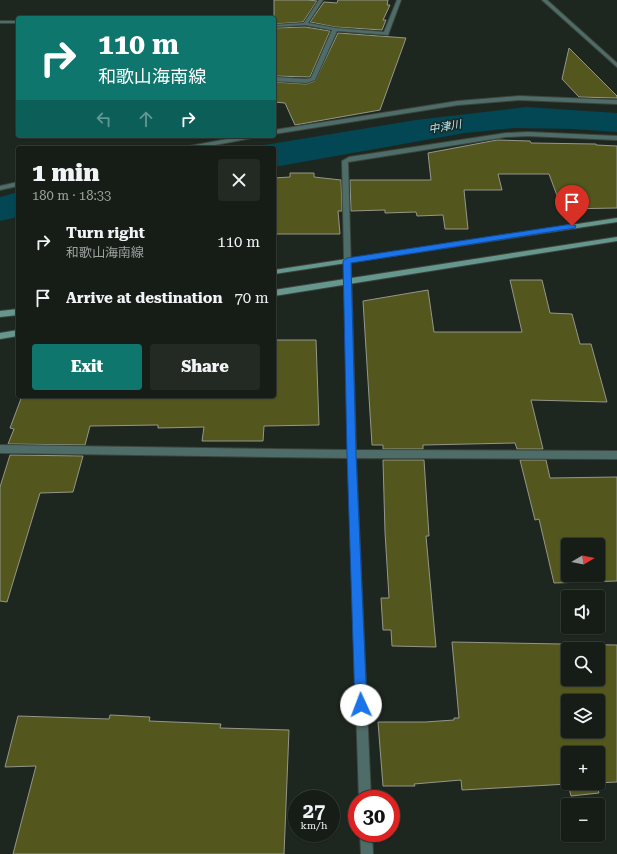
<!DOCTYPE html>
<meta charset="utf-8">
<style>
body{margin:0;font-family:"Roboto Serif","Noto Sans JP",serif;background:#232a24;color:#f1f3f6;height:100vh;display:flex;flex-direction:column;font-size:15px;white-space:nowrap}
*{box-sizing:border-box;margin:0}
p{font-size:13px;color:#9ea2a1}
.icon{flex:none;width:22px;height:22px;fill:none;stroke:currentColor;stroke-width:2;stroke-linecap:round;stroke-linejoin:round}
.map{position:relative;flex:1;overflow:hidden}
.side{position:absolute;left:16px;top:146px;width:260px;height:252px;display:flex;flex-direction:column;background:#161d17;border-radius:4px;box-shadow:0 1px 3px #0004,0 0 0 1px #353b36}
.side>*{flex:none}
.guide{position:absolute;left:16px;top:16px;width:260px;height:122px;border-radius:4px;box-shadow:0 1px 3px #0004,0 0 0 1px #353b36;background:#0f766e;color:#fff;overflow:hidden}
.needle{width:26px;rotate:80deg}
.fabs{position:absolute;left:561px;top:538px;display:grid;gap:8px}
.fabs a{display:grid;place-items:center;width:44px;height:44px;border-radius:4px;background:#161d17;box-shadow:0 1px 3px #0004,0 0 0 1px #353b36;font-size:20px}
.speed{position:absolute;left:288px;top:790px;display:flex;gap:8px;font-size:20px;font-weight:700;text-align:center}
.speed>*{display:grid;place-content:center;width:52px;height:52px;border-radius:50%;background:#161d17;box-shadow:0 1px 3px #0004,0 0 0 1px #353b36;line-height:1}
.speed small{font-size:10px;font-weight:400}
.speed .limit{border:6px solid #d22;background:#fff;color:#111}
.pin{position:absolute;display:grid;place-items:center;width:34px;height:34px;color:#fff;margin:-41px -17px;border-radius:50% 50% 50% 0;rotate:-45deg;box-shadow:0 0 4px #0007}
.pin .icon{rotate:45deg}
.me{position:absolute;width:44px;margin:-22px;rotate:358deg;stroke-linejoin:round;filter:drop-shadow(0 0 3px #0008)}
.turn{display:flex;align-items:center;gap:14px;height:84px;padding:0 16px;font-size:18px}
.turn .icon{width:52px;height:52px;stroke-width:2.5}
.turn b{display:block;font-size:28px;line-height:34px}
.lanes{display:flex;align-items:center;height:38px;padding:0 16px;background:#0003;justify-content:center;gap:20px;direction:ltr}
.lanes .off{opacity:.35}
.round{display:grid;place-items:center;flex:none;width:42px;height:42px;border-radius:4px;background:#232a24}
.summary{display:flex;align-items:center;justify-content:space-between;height:68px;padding:0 16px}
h1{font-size:24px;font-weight:800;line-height:30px}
.primary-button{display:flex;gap:8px;margin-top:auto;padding:8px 16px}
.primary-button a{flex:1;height:46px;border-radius:4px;background:#0f766e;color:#fff;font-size:16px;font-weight:800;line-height:46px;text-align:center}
.primary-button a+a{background:#232a24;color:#f1f3f6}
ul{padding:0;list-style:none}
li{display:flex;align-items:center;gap:12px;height:56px;padding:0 16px}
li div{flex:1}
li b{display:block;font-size:15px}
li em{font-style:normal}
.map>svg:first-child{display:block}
</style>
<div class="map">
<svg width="617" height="854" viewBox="0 0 617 854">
<rect width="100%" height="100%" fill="#1e271f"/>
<path fill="#034654" d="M 526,107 L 617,113 L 617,132 L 573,129 L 515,128 L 465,133 L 274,167 L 274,148 L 247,148 L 416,120 Z
M 18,192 L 18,217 L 0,221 L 0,197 Z"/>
<path fill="#53571e" stroke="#959789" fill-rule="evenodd" d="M 274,0 L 308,0 L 317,1 L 303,22 L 274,24 Z
M 338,0 L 388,0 L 387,5 L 390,5 L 383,20 L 386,20 L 382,30 L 335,27 L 310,22 L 324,2 L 337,3 Z
M 305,27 L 330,31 L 310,77 L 274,76 L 274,28 Z
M 338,33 L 406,38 L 380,110 L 295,125 L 285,103 L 274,102 L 274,82 L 306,84 L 315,81 Z
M 569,48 L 617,96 L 617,98 L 579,97 L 562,79 Z
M 497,140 L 530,141 L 531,143 L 596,144 L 596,145 L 617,146 L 617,208 L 562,209 L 549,174 L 498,174 L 502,190 L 464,190 L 468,229 L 445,229 L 443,215 L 417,216 L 416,212 L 385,213 L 385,210 L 351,211 L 350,180 L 431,180 L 428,153 Z
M 290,173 L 314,173 L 314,177 L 341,180 L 342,211 L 338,211 L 340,234 L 274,234 L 274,178 L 290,177 Z
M 510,280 L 542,280 L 550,313 L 572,314 L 580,344 L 591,344 L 607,402 L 531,400 L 543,449 L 517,449 L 515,443 L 423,445 L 423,449 L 383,449 L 383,445 L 372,445 L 363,301 L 428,290 L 434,332 L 522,332 Z
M 274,340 L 316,340 L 319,425 L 264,426 L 263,441 L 202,441 L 204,427 L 158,428 L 158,425 L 90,426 L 85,445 L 8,444 L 14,429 L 10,428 L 22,396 L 274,396 Z
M 10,455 L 83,456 L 73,492 L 40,493 L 7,602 L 0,601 L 0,487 Z
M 383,460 L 424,460 L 429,536 L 426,536 L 436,647 L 392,646 L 391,630 L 383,630 L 381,598 L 389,598 L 385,532 Z
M 520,460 L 546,460 L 550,478 L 617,477 L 617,581 L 554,583 L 539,519 L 535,520 ZM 568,545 L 598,545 L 598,575 L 568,575 Z
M 452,642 L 617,645 L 617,782 L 596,783 L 599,793 L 571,796 L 568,784 L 462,790 L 461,780 L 414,784 L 415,786 L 383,786 L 378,722 L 425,722 L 454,720 L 454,718 L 459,718 ZM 568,649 L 598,649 L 598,679 L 568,679 ZM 568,701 L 598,701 L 598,731 L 568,731 ZM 568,753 L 598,753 L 598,783 L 568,783 Z
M 110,715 L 150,717 L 149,721 L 221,724 L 220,728 L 289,730 L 284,854 L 13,854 L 36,766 L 5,767 L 18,716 L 109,719 Z"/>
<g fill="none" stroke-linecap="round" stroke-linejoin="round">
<defs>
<path id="minor" d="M 319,0 L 323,0 L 308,23 L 335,28 L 384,32 L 397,0 L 401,0 L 388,35 L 337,31 L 315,80 L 306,83 L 274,81 L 274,77 L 306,79 L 311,78 L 332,30 L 305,25 L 274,27 L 274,25 L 304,23 Z
M 0,21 L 18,21 L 18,23 L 0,23 Z
M 519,96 L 617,100 L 617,104 L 519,100 L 458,105 L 274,134 L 274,130 L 458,101 Z
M 528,132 L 617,136 L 617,140 L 528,136 L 506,137 L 348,162 L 356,450 L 617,451 L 617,459 L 356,458 L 371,799 L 359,799 L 348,458 L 0,453 L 0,445 L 348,450 L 342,161 L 349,157 L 506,133 Z
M 243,136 L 255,136 L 252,138 L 199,148 L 187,148 L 190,146 Z
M 18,182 L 18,186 L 0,190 L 0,186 Z
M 360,833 L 372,833 L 373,854 L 361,854 Z"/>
<path id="tertiary" d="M 542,0 L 547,0 L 617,63 L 617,67 Z"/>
<path id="secondary" d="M 617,218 L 617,222 L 274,274 L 274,270 Z
M 617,237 L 617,241 L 274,296 L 274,290 Z
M 18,309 L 18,315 L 0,317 L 0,311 Z
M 18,330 L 18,336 L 0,339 L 0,333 Z"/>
</defs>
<use href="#minor" stroke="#3c453d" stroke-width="2"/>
<use href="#tertiary" stroke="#3c453d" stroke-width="2"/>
<use href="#secondary" stroke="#3c453d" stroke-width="2"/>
<use href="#minor" fill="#4f6d68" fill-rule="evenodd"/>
<use href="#tertiary" fill="#4f6d68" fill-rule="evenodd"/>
<use href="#secondary" fill="#66978e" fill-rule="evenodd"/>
</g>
<path fill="#1a73e8" stroke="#114b97" d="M 572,224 L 576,226 L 575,228 L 351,263 L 356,454 L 367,705 L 365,709 L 361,711 L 357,709 L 355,705 L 347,454 L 343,261 L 347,258 Z"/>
<g text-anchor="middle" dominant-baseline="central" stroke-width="3" stroke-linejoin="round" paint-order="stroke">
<g font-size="11" font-style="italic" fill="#adeafb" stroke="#1e271f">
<text transform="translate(445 127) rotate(-10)">中津川</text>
</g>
</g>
</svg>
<div class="fabs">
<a><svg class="needle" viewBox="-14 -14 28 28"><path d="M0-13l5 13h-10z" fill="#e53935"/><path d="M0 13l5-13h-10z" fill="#9ea2a1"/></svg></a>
<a><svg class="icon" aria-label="sound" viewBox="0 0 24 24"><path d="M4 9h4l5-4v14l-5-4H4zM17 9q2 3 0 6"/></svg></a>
<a><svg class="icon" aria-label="search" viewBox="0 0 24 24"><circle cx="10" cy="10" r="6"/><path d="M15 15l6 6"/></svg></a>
<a><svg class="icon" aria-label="layers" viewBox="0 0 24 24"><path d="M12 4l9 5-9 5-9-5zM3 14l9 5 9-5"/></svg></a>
<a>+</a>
<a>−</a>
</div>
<div class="speed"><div>27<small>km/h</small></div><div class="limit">30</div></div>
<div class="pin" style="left:572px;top:226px;background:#d93025"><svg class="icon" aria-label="arrive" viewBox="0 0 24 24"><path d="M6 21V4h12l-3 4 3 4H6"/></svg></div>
<svg class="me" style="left:361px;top:705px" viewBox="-20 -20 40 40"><circle r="19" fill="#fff"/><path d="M0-13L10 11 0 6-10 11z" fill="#1a73e8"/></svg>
<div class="guide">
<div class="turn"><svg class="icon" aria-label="right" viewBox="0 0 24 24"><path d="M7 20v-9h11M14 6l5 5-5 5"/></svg><div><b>110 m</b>和歌山海南線</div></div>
<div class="lanes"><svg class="icon off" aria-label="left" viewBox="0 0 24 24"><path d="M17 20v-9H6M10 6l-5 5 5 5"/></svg><svg class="icon off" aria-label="ahead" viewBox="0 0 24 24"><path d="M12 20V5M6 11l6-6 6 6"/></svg><svg class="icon" aria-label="right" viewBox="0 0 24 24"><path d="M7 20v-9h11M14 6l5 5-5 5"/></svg></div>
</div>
<section class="side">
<div class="summary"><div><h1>1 min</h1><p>180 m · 18:33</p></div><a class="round"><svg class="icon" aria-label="close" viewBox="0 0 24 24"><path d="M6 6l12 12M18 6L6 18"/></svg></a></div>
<ul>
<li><svg class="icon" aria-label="right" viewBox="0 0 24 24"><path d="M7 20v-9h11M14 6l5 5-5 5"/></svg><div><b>Turn right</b><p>和歌山海南線</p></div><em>110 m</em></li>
<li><svg class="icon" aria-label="arrive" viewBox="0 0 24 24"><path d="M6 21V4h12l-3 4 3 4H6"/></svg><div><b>Arrive at destination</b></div><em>70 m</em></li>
</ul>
<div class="primary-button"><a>Exit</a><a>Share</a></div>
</section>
</div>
